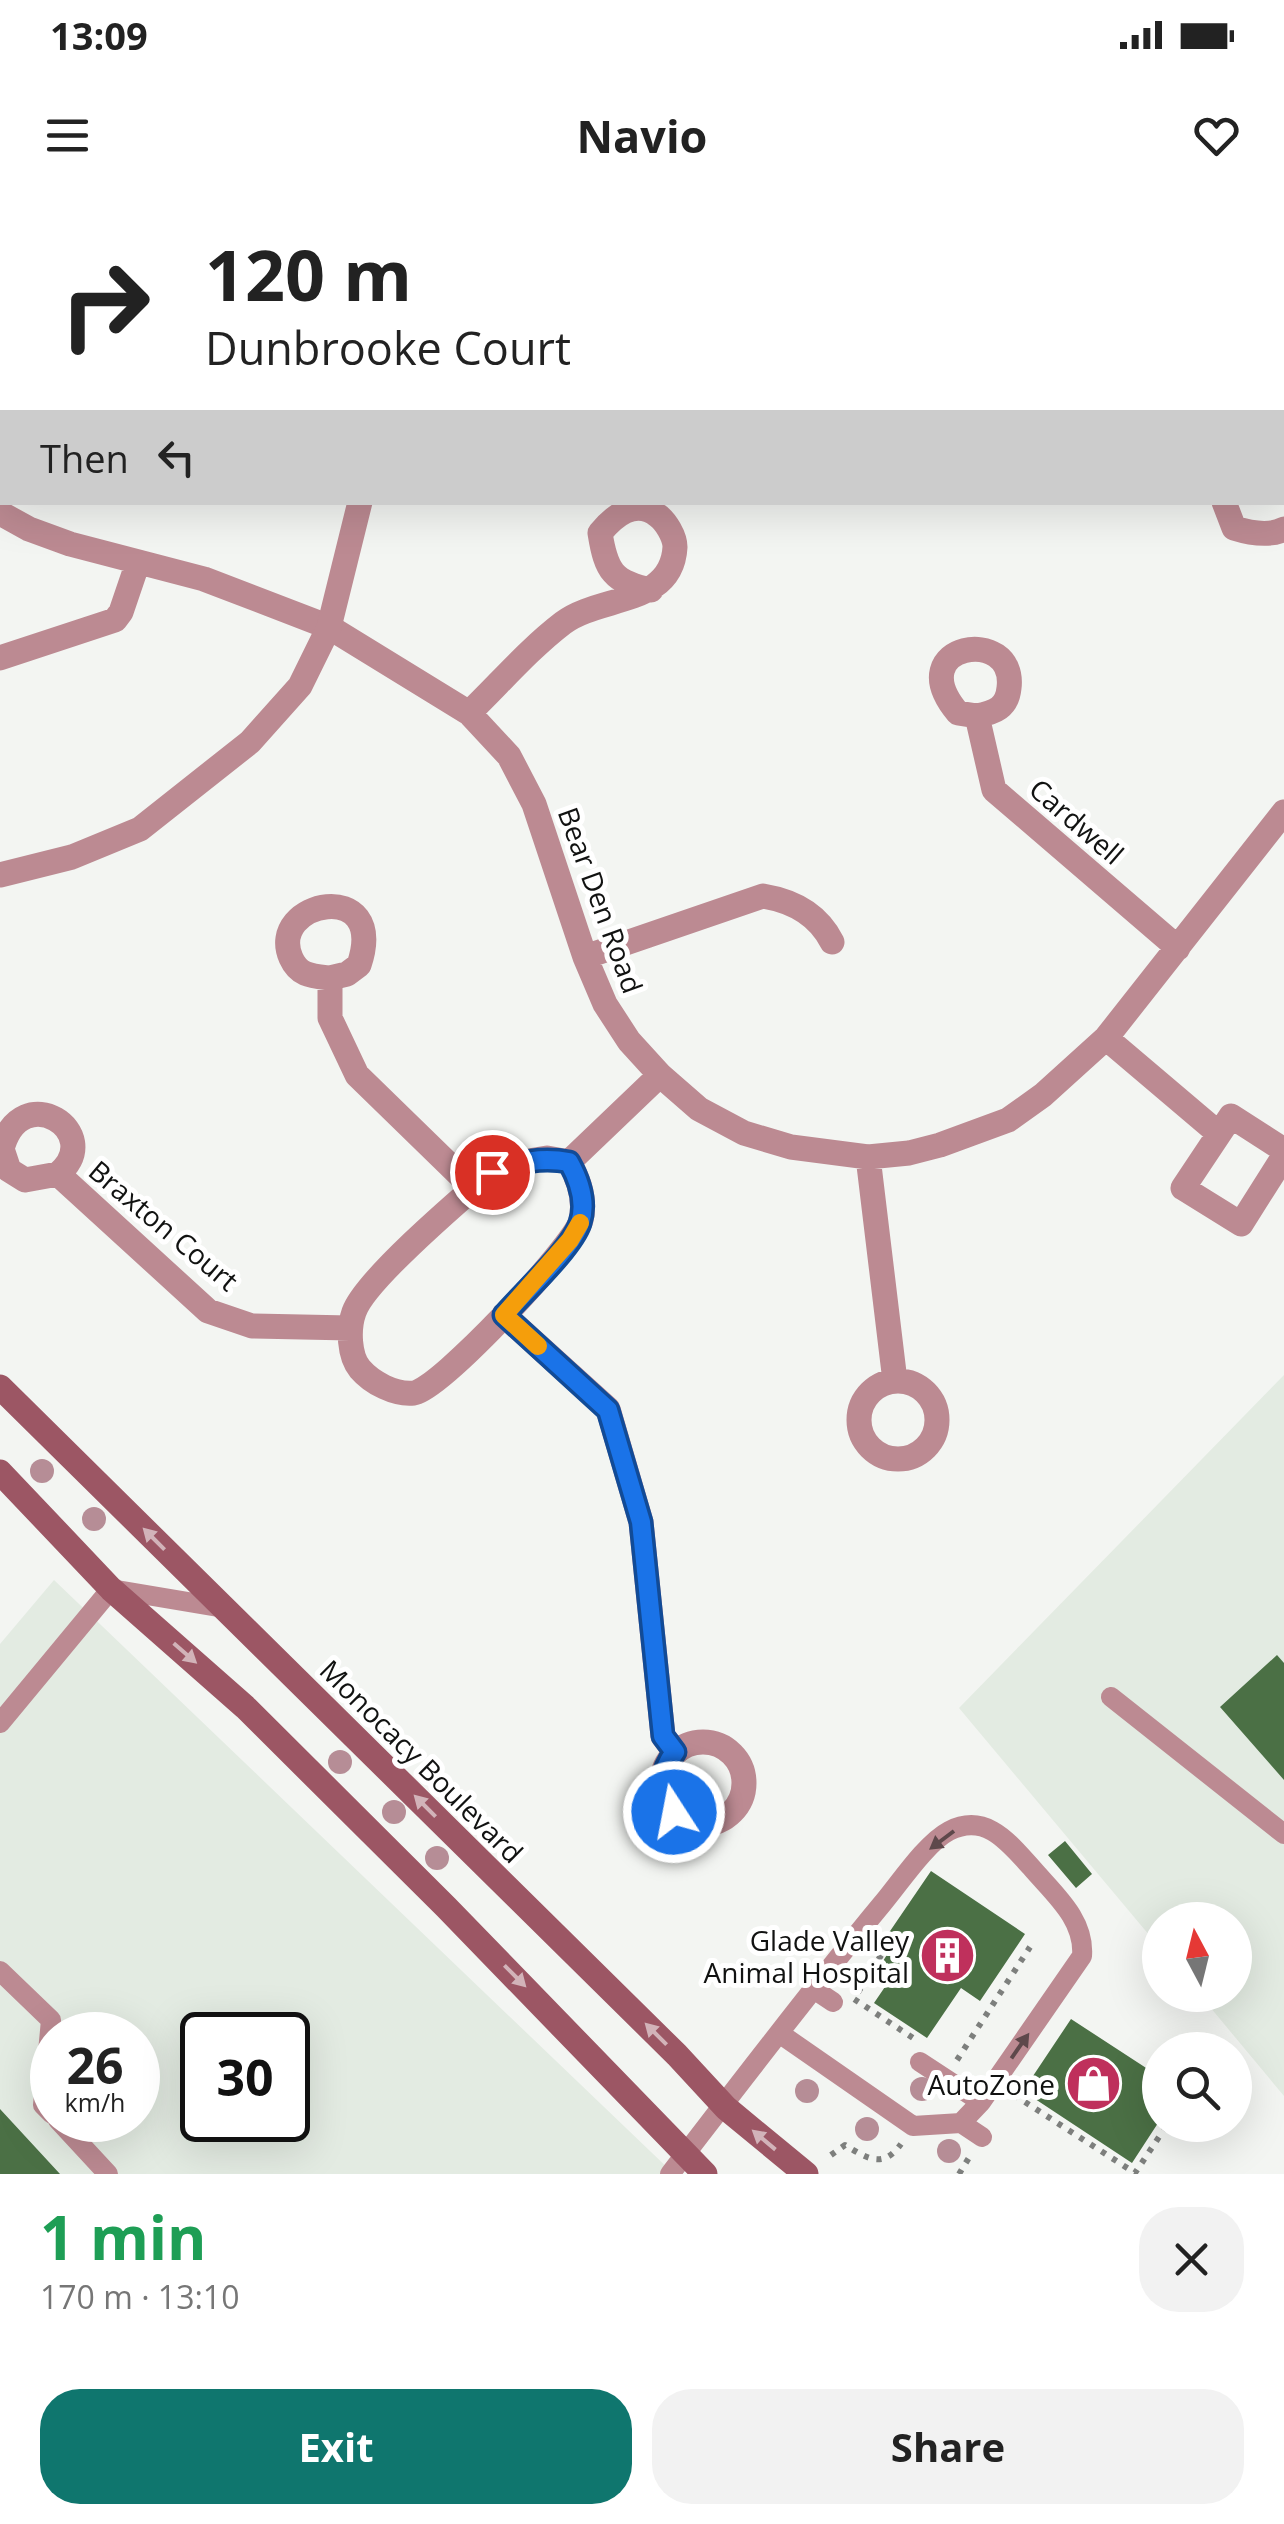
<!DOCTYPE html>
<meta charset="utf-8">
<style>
body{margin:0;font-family:"Open Sans",sans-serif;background:#f2f2f2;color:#222;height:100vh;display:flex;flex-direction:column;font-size:38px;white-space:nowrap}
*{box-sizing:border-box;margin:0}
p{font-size:32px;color:#767676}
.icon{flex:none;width:55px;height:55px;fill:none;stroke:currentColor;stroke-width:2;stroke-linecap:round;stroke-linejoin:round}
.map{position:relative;height:1974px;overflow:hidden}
.drawer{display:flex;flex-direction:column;background:#fff;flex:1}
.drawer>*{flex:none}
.hud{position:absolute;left:0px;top:0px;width:1285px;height:305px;box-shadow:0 10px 40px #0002;background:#fff;color:#222;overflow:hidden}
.needle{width:65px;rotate:353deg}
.buttons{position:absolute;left:1142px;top:1702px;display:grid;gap:20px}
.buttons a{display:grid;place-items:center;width:110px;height:110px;border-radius:50%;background:#fff;box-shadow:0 10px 40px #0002;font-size:50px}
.speed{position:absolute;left:30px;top:1812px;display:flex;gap:20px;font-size:50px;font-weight:700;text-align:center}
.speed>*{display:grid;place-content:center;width:130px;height:130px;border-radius:50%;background:#fff;box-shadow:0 10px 40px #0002;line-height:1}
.speed small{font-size:25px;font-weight:400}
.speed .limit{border:5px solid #111;border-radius:15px;background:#fff;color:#111}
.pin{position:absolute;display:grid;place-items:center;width:85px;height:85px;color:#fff;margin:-42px;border:5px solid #fff;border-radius:50%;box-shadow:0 2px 10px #0007}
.me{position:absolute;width:110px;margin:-55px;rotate:349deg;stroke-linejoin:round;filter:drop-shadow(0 0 8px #0008)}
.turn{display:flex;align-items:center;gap:35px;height:210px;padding:0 40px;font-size:45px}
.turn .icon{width:130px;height:130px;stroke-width:2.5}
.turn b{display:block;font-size:70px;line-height:85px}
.then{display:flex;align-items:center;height:95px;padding:0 40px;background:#0003;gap:20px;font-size:38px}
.round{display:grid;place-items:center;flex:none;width:105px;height:105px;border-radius:40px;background:#f2f2f2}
.headline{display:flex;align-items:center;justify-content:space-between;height:170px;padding:0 40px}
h1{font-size:60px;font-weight:700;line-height:75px;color:#1e9e55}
.cta{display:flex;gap:20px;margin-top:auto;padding:20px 40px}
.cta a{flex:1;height:115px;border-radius:40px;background:#0f766e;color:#fff;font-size:40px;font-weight:700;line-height:115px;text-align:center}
.cta a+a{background:#f2f2f2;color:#222}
.status{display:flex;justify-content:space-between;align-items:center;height:70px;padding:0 50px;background:#fff;direction:ltr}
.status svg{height:28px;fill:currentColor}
header{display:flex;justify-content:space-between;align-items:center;height:130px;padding:0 40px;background:#fff;font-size:45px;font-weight:700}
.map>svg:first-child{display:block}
</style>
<div class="status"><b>13:09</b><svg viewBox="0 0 49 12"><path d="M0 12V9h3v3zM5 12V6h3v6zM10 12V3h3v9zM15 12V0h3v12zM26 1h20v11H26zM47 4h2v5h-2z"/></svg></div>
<header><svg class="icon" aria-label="menu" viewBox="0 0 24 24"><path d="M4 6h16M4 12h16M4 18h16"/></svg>Navio<svg class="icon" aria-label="heart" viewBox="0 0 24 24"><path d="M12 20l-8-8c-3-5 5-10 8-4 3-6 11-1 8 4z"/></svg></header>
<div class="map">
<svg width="1284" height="1974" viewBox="0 0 1284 1974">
<rect width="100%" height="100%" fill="#f3f5f2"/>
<path fill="#e3ebe2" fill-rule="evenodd" d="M 1284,1175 L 1284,1896 L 1200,1795 L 1235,1795 L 1235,1720 L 1160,1720 L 1160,1748 L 959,1508 Z
M 54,1380 L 674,1974 L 0,1974 L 0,1444 ZM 52,1835 L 138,1835 L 138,1920 L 52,1920 ZM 202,1835 L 288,1835 L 288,1920 L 202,1920 Z"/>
<path fill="#4b7045" d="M 1277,1455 L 1284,1463 L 1284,1580 L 1220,1507 Z
M 1065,1641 L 1092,1674 L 1076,1688 L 1048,1655 Z
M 931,1671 L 1025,1734 L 980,1801 L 961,1788 L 927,1838 L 874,1803 L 891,1778 L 878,1769 L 895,1742 L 886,1737 Z
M 1071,1819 L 1160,1877 L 1160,1920 L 1132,1963 L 1023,1891 Z
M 0,1909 L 60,1974 L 0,1974 Z"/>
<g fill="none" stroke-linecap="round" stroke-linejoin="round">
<path stroke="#7d7f7d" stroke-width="6" stroke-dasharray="5 8" stroke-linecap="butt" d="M 312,0 L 314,2
M 345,0 L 354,2
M 329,2 L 331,0
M 888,1744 L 854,1799 L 916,1840
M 957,1860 L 1030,1747
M 1014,1895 L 1135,1973 L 1165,1928
M 831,1955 L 845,1945 C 868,1959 883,1969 901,1944
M 959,1974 L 970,1956"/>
<path stroke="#bc8a92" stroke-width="20" d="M 1111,1497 L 1284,1634
M 0,1523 L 111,1389 L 224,1408
M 0,1771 L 51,1820 L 43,1905 L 52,1914
M 812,1788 L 833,1802
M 779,1833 L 913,1926 L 961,1923 L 982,1937
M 920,1862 L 981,1902
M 58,1920 L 108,1974
M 670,1974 C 740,1883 809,1792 882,1704 C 899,1684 926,1643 949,1631 C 986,1612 1009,1643 1031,1667 C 1054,1694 1085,1719 1082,1756 L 981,1902 L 961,1923"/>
<path stroke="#bc8a92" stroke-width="25" d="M 1219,0 L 1222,2
M 1139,2 L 1141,0
M 1282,53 L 1284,54
M 0,60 L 2,61
M 1282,259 L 1284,260
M 1224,302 L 1234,328 C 1250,333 1269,337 1284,329
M 0,313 L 29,329 L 70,344 L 204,379 L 329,427 L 469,513 L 509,556 L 534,604 L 585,757 L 605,804 L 629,841 L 660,875 L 699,909 L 744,933 L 791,947 L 868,957 L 909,953 L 940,945 L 1008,920 L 1043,895 L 1106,838 L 1284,612
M 0,458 L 115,420 L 121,412 L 138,362
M 469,513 C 500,483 529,449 563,423 C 600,395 672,406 675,347 C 675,337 666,321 657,315 C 635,298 614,316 600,333 C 606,371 613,382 651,390
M 977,516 L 958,513 C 899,443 1017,425 1009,488 C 1007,508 995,512 977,516 L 994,590 L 1178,748
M 585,757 L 763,696 C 793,701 818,714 832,742
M 330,778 C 312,776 299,776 291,758 C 266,701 389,676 359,765 L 347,774 L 330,778 L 330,818 L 357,875 L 473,988
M 1106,838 L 1218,933
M 1284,950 L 1231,916 L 1183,988 L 1241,1024 L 1284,956
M 868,957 L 895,1181
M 547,958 L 569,962 C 579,980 586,999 581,1020 C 575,1046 438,1191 414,1193 C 395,1195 372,1183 360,1169 C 349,1156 348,1129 354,1112 C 365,1080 463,997 492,972 L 516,963 Z
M 569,962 L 660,875
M 58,974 L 25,980 L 9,970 L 2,949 C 21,877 107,933 58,974 L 208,1111 L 252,1126 L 350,1128
M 504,1115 L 608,1209 L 641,1322 L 663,1536 L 675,1552
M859 1220a39 39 0 1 1 78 0a39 39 0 1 1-78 0Z
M662 1583a41 41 0 1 1 82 0a41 41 0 1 1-82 0Z"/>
<path stroke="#bc8a92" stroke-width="25" d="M 417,2 L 418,0
M 0,675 L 72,657 L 140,629 L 250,542 L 300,486 L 329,427 L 360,302"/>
<path stroke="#9c5664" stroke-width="25" d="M 0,1187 L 677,1855 L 726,1908 L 806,1974
M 0,1272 L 111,1389 L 245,1507 L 446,1707 L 705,1974"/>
</g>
<g fill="#b68d96">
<circle cx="42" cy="1271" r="12"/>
<circle cx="94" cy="1319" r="12"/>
<circle cx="340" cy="1562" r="12"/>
<circle cx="394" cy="1612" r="12"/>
<circle cx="437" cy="1658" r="12"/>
<circle cx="922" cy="1889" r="12"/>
<circle cx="807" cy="1891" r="12"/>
<circle cx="867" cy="1929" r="12"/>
<circle cx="949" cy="1951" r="12"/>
</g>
<defs><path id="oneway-solid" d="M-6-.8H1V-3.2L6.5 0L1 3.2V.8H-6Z" transform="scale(2.5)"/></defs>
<g fill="#d2b3b9">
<use href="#oneway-solid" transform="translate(154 1339) rotate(-135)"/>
<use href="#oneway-solid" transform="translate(185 1453) rotate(41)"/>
<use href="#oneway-solid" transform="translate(425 1606) rotate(-135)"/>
<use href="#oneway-solid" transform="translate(515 1776) rotate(45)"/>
<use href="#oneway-solid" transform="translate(656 1834) rotate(-135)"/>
<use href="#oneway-solid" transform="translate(764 1940) rotate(-140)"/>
</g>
<g fill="#5e484b">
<use href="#oneway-solid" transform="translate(942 1640) rotate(143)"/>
<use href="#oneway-solid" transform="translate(1020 1846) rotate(-55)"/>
</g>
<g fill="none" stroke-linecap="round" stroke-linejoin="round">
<defs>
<path id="route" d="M 492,972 C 519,962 541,957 569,962 C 579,980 587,1002 580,1023 C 572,1048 523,1093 504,1115 L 608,1210 L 641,1322 L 663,1536 L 675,1552 C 659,1573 659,1592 674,1612"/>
</defs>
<use href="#route" stroke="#114b97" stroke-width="25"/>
<use href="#route" stroke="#1a73e8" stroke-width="18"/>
<path stroke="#f59e0b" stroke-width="18" d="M 538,1146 L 504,1115 L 570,1040 L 580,1023"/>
</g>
<defs>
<symbol id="building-disc" viewBox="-11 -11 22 22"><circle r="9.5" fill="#bf305c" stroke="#fff"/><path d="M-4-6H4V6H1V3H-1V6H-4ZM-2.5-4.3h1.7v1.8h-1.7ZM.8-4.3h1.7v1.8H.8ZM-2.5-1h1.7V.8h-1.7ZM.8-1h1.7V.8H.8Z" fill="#fff"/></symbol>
<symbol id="shop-disc" viewBox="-11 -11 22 22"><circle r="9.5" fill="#bf305c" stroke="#fff"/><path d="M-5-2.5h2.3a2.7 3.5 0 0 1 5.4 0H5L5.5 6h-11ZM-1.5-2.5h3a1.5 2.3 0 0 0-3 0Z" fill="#fff"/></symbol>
</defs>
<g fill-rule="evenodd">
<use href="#building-disc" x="916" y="1724" width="63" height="63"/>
<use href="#shop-disc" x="1062" y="1852" width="63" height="63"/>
</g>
<g text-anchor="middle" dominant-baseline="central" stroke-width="10" stroke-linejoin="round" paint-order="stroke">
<g font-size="28" fill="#111211" stroke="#fff">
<text transform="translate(1077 621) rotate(41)">Cardwell</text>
<text transform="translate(601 700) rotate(70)">Bear Den Road</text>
<text transform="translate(164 1025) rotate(40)">Braxton Court</text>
<text transform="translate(422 1561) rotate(45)">Monocacy Boulevard</text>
</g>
<g font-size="28" fill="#111211" stroke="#fff" text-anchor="end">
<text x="909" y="1740">Glade Valley<tspan x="909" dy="32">Animal Hospital</tspan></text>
<text x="1055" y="1884">AutoZone</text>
</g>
</g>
</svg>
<div class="buttons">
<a><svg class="needle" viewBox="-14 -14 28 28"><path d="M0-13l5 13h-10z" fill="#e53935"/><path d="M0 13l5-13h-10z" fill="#767676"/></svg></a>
<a><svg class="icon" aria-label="search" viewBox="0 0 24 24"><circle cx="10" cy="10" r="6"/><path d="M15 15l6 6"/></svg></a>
</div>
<div class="speed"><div>26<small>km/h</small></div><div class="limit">30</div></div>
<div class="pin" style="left:492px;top:972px;background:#d93025"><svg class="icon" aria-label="arrive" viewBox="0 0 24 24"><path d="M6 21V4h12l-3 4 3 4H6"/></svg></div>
<svg class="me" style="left:674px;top:1612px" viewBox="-20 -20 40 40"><circle r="17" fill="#1a73e8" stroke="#fff" stroke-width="3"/><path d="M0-11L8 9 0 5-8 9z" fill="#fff"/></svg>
<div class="hud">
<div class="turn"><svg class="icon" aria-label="right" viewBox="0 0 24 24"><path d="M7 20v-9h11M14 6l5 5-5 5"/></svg><div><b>120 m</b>Dunbrooke Court</div></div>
<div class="then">Then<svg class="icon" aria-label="left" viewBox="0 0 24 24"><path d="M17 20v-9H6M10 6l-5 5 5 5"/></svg></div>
</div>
</div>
<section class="drawer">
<div class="headline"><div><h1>1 min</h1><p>170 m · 13:10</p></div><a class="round"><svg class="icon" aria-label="close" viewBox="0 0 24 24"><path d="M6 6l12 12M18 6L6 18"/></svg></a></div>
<div class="cta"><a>Exit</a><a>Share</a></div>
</section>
